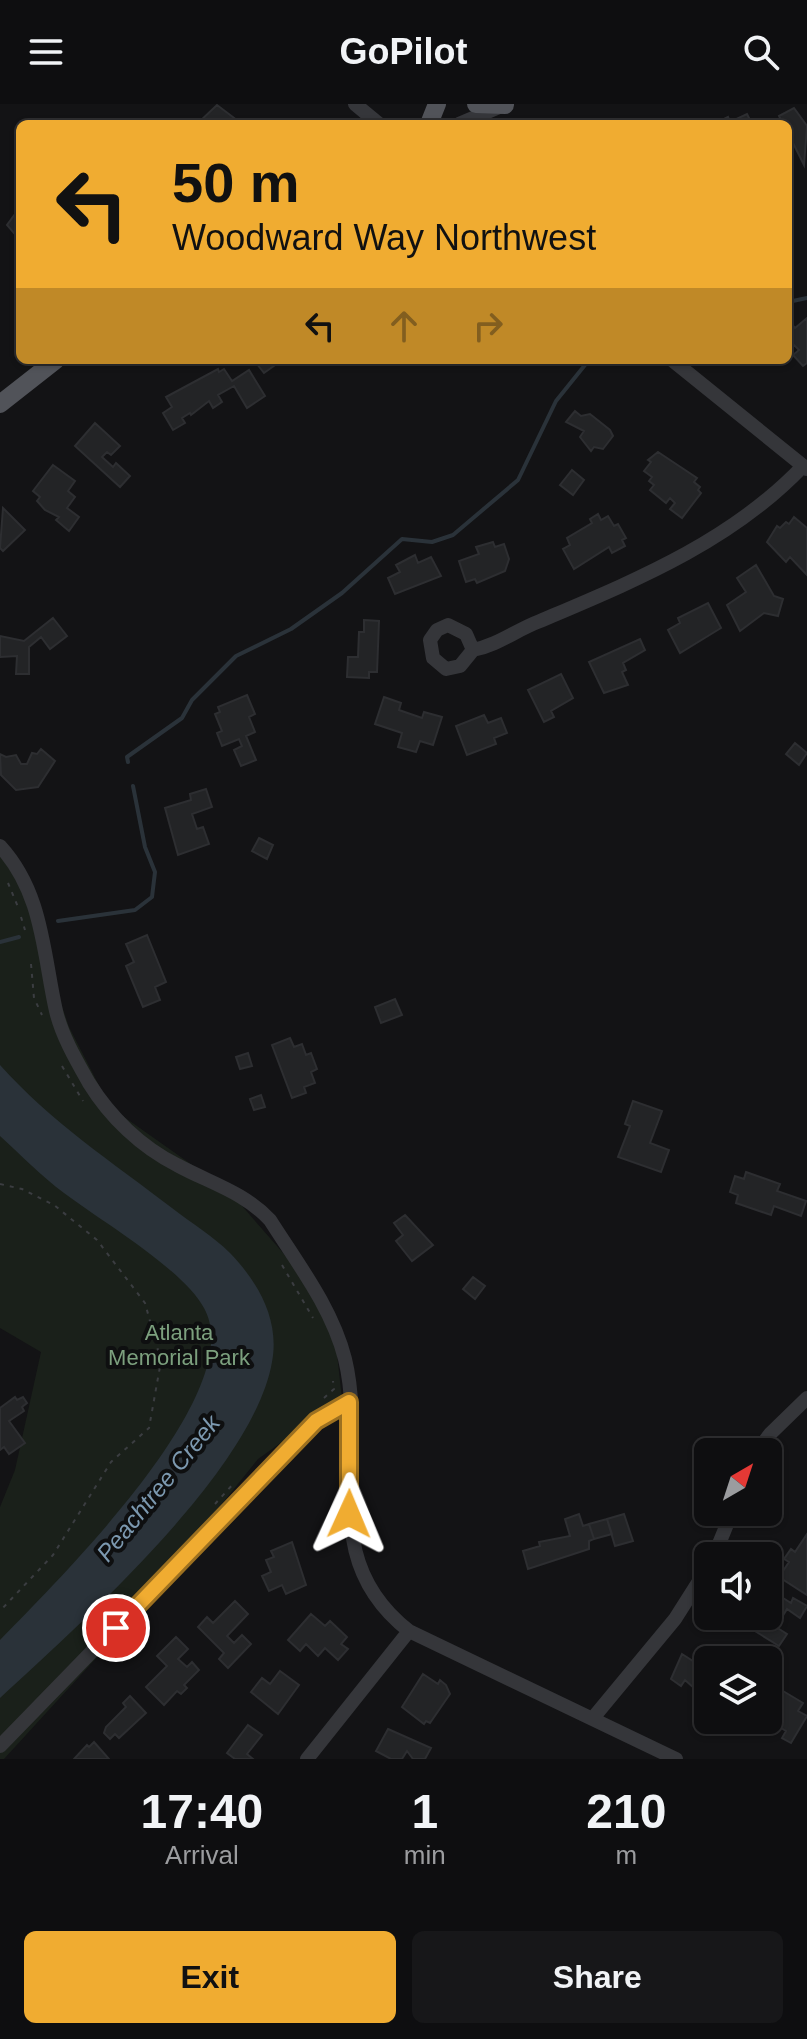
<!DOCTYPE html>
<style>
body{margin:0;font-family:Arial,sans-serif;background:#171719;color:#f1f3f6;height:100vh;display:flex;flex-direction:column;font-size:30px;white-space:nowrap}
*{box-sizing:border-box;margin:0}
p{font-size:26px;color:#9b9c9f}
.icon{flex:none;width:44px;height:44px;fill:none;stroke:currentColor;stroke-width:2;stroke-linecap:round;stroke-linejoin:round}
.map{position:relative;height:1655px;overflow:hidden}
.sheet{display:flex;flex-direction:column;background:#0e0e10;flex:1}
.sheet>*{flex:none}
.banner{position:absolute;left:16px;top:16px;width:776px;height:244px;border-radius:12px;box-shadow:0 2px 6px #0004,0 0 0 2px #2e2e30;background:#f0ac31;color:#111;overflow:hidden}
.needle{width:52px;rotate:39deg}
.buttons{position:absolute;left:694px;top:1334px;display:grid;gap:16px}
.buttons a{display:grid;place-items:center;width:88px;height:88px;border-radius:12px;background:#0e0e10;box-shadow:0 2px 6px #0004,0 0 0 2px #2e2e30;font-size:40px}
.pin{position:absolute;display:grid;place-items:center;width:68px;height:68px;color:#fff;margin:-34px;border:4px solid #fff;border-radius:50%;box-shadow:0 2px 8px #0007}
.me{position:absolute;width:88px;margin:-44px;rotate:1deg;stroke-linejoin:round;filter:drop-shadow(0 0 6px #0008)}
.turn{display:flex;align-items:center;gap:28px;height:168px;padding:0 24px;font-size:36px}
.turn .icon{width:104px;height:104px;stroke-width:2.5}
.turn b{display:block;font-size:56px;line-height:68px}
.lanes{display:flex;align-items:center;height:76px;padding:0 24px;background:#0003;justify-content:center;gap:40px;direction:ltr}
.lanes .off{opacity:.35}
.eta{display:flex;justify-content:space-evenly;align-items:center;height:136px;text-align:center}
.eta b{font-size:48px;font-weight:600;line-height:56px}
.primary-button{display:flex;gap:16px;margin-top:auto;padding:16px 24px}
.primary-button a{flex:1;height:92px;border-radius:12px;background:#f0ac31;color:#111;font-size:32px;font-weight:600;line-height:92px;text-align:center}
.primary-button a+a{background:#171719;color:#f1f3f6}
header{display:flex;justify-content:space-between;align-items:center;height:104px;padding:0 24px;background:#0e0e10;font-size:36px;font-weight:600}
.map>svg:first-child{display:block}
</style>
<header><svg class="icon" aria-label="menu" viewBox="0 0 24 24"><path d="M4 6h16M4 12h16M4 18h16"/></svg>GoPilot<svg class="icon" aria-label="search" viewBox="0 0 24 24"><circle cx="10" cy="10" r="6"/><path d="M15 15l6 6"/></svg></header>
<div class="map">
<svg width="807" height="1655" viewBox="0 0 807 1655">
<rect width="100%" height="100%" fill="#131315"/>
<path fill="#1a201a" d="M 0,751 L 14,761 L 69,923 L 110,1003 L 229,1087 L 332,1205 L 342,1295 L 258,1355 L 110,1539 L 4,1655 L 0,1655 L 0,1403 L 15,1366 L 41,1248 L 0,1224 Z"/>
<path fill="#2a3239" d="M 0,961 C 51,1018 112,1058 172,1104 C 191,1119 213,1132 230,1149 C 258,1178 280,1216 272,1258 C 253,1367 81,1519 0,1594 L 0,1536 C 56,1478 251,1288 204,1204 C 183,1165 101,1117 64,1089 C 41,1072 21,1051 0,1032 Z"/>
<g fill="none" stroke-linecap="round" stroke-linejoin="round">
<path stroke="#2a3239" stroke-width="4" d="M 788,198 L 807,194
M 128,658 L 127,653 L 182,614 L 192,596 L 236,552 L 291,525 L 342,489 L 402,435 L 432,438 L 453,431 L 518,376 L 556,297 L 589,256
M 58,817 L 135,806 L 152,793 L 155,768 L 145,743 L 133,682
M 0,838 L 19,833"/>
</g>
<path fill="#232426" stroke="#2d2e31" stroke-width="2" d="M 217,1 L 242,20 L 218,20 L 213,16 L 209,20 L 197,20 Z
M 794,4 L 807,22 L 804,61 L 788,29 L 788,20 L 783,20 L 779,12 Z
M 747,10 L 752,20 L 716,19 L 728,13 L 730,18 Z
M 18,106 L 20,108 L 19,135 L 7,121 Z
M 807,214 L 807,259 L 803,262 L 793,251 L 799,246 L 794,241 L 788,246 L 788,215 L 795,224 Z
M 254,256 L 276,256 L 278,259 L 264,269 Z
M 218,265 L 219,268 L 224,265 L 232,277 L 249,266 L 265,292 L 247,304 L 234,282 L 218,291 L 222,298 L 213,304 L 209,297 L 191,311 L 190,309 L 182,314 L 185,319 L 173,326 L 163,309 L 172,303 L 166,293 Z
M 575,307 L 581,312 L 590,310 L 610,326 L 613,332 L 603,345 L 594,343 L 591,347 L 580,333 L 584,327 L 566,318 Z
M 95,319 L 120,342 L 111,351 L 107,348 L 102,353 L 113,363 L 116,359 L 130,372 L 120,383 L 75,342 Z
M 658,348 L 697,374 L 694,378 L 700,383 L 698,386 L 701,389 L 682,414 L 670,405 L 675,399 L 670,394 L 666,399 L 650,386 L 654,381 L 649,377 L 652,373 L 644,367 L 651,358 L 648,356 Z
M 53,361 L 75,377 L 68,387 L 75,393 L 67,404 L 79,413 L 69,427 L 56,416 L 59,413 L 45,406 L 37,397 L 40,393 L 33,387 Z
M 572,366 L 584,376 L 573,391 L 560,381 Z
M 3,404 L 25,426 L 3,447 L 0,444 Z
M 598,410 L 601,416 L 608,412 L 614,422 L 618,420 L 626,434 L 622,436 L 625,442 L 612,449 L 609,443 L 574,465 L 563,445 L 570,441 L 567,434 L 592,419 L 590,415 Z
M 794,413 L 807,424 L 807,471 L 790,453 L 786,458 L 767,438 L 777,422 L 780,424 L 786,418 L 789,420 Z
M 493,438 L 495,443 L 504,440 L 509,455 L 505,467 L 477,479 L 475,475 L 466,478 L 459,457 L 479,450 L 476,443 Z
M 415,451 L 418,459 L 431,453 L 441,472 L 395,490 L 388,474 L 400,468 L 396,461 Z
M 756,461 L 774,492 L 783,495 L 778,512 L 764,509 L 740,527 L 727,501 L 746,488 L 737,474 Z
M 708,499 L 721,524 L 680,549 L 668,526 L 680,519 L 678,514 Z
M 53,514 L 67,532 L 50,545 L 41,533 L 29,543 L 29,570 L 16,570 L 17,552 L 0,553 L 0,532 L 24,537 Z
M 364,516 L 379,517 L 377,568 L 369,568 L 369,574 L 347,573 L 348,553 L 358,553 L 359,528 L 364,528 Z
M 640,535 L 645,546 L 623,559 L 626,566 L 622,568 L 628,581 L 604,589 L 589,558 Z
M 561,570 L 573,594 L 551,607 L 554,613 L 544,618 L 528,586 Z
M 247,591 L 255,610 L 249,613 L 255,628 L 246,632 L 256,656 L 241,662 L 234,646 L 242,642 L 239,635 L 222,642 L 217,629 L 222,627 L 215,610 L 220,608 L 218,603 Z
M 384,593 L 401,599 L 399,606 L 422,614 L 424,608 L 442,613 L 433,641 L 420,637 L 416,648 L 398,643 L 402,629 L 375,620 Z
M 484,611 L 488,619 L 501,614 L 507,629 L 494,634 L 496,640 L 467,651 L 456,622 Z
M 795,639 L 807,649 L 799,661 L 786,650 Z
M 41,645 L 55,657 L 38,683 L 16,686 L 1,671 L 0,650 L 6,653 L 16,651 L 21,660 L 27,660 L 32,649 L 37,650 Z
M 206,685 L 212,703 L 192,710 L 197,725 L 203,723 L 209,740 L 178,751 L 165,704 L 191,696 L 190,690 Z
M 259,734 L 273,741 L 267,755 L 252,747 Z
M 147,831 L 166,878 L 155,883 L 160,896 L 143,903 L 126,862 L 134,858 L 126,840 Z
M 395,895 L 402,911 L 381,919 L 375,903 Z
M 290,934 L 294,943 L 302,940 L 306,951 L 311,949 L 317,965 L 311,968 L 315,979 L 304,983 L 306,989 L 292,994 L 272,941 Z
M 248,949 L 252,962 L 240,965 L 236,953 Z
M 261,991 L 265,1003 L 254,1006 L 250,995 Z
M 633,997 L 662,1007 L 650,1039 L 669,1046 L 661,1068 L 618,1053 L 630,1022 L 625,1020 Z
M 746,1068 L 780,1080 L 777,1087 L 806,1097 L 801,1112 L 774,1102 L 771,1111 L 736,1099 L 738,1091 L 730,1088 L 735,1072 L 744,1075 Z
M 405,1111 L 433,1141 L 412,1157 L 396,1137 L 403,1131 L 394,1119 Z
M 473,1173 L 485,1182 L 475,1195 L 463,1185 Z
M 15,1293 L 17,1296 L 23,1293 L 27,1299 L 22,1303 L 24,1307 L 9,1317 L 25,1339 L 9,1350 L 4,1343 L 0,1346 L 0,1304 Z
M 579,1410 L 583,1422 L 589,1420 L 594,1435 L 589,1437 L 589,1445 L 528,1465 L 523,1447 L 540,1442 L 539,1438 L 570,1432 L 565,1415 Z
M 624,1410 L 633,1437 L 615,1442 L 607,1415 Z
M 607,1415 L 612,1430 L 594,1435 L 589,1420 Z
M 807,1430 L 807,1491 L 779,1473 L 789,1458 L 784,1455 L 791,1445 L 795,1448 Z
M 292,1438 L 306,1481 L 286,1490 L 282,1481 L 269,1487 L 262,1472 L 271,1468 L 266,1456 L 274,1453 L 271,1447 Z
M 772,1487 L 791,1499 L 793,1494 L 807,1502 L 800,1514 L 787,1505 L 776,1523 L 787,1530 L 779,1542 L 750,1524 L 757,1512 L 768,1512 L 768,1494 Z
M 235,1497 L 248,1510 L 227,1532 L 234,1539 L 242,1531 L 251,1540 L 228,1564 L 219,1555 L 224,1549 L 198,1523 L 207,1513 L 213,1519 Z
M 311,1510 L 325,1522 L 330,1517 L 347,1533 L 341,1540 L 348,1545 L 338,1556 L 325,1544 L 318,1552 L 306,1540 L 300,1547 L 288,1536 Z
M 176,1533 L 188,1545 L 178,1555 L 187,1563 L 192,1558 L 199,1566 L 184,1581 L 187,1584 L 181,1590 L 177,1587 L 164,1601 L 146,1583 L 167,1562 L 157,1552 Z
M 682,1550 L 693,1557 L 697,1550 L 708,1557 L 708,1584 L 703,1592 L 685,1576 L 681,1582 L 671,1575 Z
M 280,1567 L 299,1581 L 278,1610 L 251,1588 L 262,1574 L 270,1580 Z
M 423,1570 L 438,1580 L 440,1576 L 446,1581 L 450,1590 L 430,1619 L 426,1617 L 424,1620 L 402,1603 Z
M 778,1584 L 803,1599 L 798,1607 L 807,1612 L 791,1639 L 782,1634 L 786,1627 L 768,1616 L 768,1590 L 773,1593 Z
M 130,1592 L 146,1609 L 119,1634 L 115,1630 L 110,1635 L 104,1629 L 106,1623 L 126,1603 L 123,1599 Z
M 248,1621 L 262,1631 L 247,1650 L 253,1655 L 235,1655 L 227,1649 Z
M 388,1625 L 431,1644 L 425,1655 L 413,1655 L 407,1647 L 402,1655 L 391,1655 L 376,1647 Z
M 94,1638 L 109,1655 L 74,1655 L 87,1641 L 89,1643 Z"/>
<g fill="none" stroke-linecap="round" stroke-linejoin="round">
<path stroke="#3b3d41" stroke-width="2" stroke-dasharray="4 6" stroke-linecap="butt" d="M 8,779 L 18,803
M 21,813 L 25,826
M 31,860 L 34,894 L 42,911
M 62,962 L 83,997
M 0,1080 L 22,1085 L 54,1101 L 97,1136 L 145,1199 L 161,1257 L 149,1324 L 111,1358 L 53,1451 L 0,1507
M 282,1161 L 313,1214
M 324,1294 L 334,1285 L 333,1277
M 215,1400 L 235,1378"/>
<path stroke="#35363a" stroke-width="14" d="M 355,0 L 379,20
M 459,20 L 499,3
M 672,256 L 807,365
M 473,546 L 460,562 L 446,565 L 433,554 L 430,536 L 437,526 L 448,521 L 466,530 L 473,546 C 498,541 516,526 540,517 C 634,477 731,438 803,362
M 0,742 C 43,789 43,849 56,907 C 62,932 76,956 89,979 C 110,1013 141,1043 177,1061 C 210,1079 244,1088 270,1116 C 298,1160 332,1204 345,1255 C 369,1354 313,1452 409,1527 L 676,1655
M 757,1348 L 770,1330 L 807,1294
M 714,1452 L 732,1408
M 593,1614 L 675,1515 L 708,1463
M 0,1642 L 316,1317 L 349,1298
M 307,1655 L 409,1527"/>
<path stroke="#515359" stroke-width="18" d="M 476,0 L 505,1
M 429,20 L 437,0
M 0,300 L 56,256"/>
</g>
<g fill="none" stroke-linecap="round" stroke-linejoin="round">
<defs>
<path id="route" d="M 116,1524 L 316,1317 L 349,1298 L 349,1410"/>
</defs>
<use href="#route" stroke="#9c7020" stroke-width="20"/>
<use href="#route" stroke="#f0ac31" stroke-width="14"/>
</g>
<g text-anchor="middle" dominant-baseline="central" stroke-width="8" stroke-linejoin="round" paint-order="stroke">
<g font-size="22" fill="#7ca07e" stroke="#0e0f10">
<text x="179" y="1228">Atlanta<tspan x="179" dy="25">Memorial Park</tspan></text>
</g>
<g font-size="24" font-style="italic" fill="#7c99b0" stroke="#0e0f10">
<text transform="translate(158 1384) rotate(-51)">Peachtree Creek</text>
</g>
</g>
</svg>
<div class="buttons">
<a><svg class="needle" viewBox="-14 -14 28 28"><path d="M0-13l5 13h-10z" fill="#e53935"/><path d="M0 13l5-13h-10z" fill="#9b9c9f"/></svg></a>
<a><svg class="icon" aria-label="sound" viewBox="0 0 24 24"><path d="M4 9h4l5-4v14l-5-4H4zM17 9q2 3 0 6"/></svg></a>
<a><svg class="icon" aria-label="layers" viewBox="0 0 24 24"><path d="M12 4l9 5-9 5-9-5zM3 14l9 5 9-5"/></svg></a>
</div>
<div class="pin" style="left:116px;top:1524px;background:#d93025"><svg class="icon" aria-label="arrive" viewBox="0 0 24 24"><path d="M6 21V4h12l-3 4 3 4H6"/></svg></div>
<svg class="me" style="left:349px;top:1410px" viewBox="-20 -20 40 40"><path d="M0-17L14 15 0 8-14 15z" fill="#f0ac31" stroke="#fff" stroke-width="4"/></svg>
<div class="banner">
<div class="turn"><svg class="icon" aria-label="left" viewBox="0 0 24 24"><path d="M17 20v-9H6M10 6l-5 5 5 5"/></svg><div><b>50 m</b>Woodward Way Northwest</div></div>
<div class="lanes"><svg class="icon" aria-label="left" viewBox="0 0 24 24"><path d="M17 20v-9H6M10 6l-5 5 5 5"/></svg><svg class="icon off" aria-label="ahead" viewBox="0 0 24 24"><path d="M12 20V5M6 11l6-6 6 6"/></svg><svg class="icon off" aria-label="right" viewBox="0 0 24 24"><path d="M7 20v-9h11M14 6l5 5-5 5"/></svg></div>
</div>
</div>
<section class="sheet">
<div class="eta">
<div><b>17:40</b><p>Arrival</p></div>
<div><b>1</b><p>min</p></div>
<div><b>210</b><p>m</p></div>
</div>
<div class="primary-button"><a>Exit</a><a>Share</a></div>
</section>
